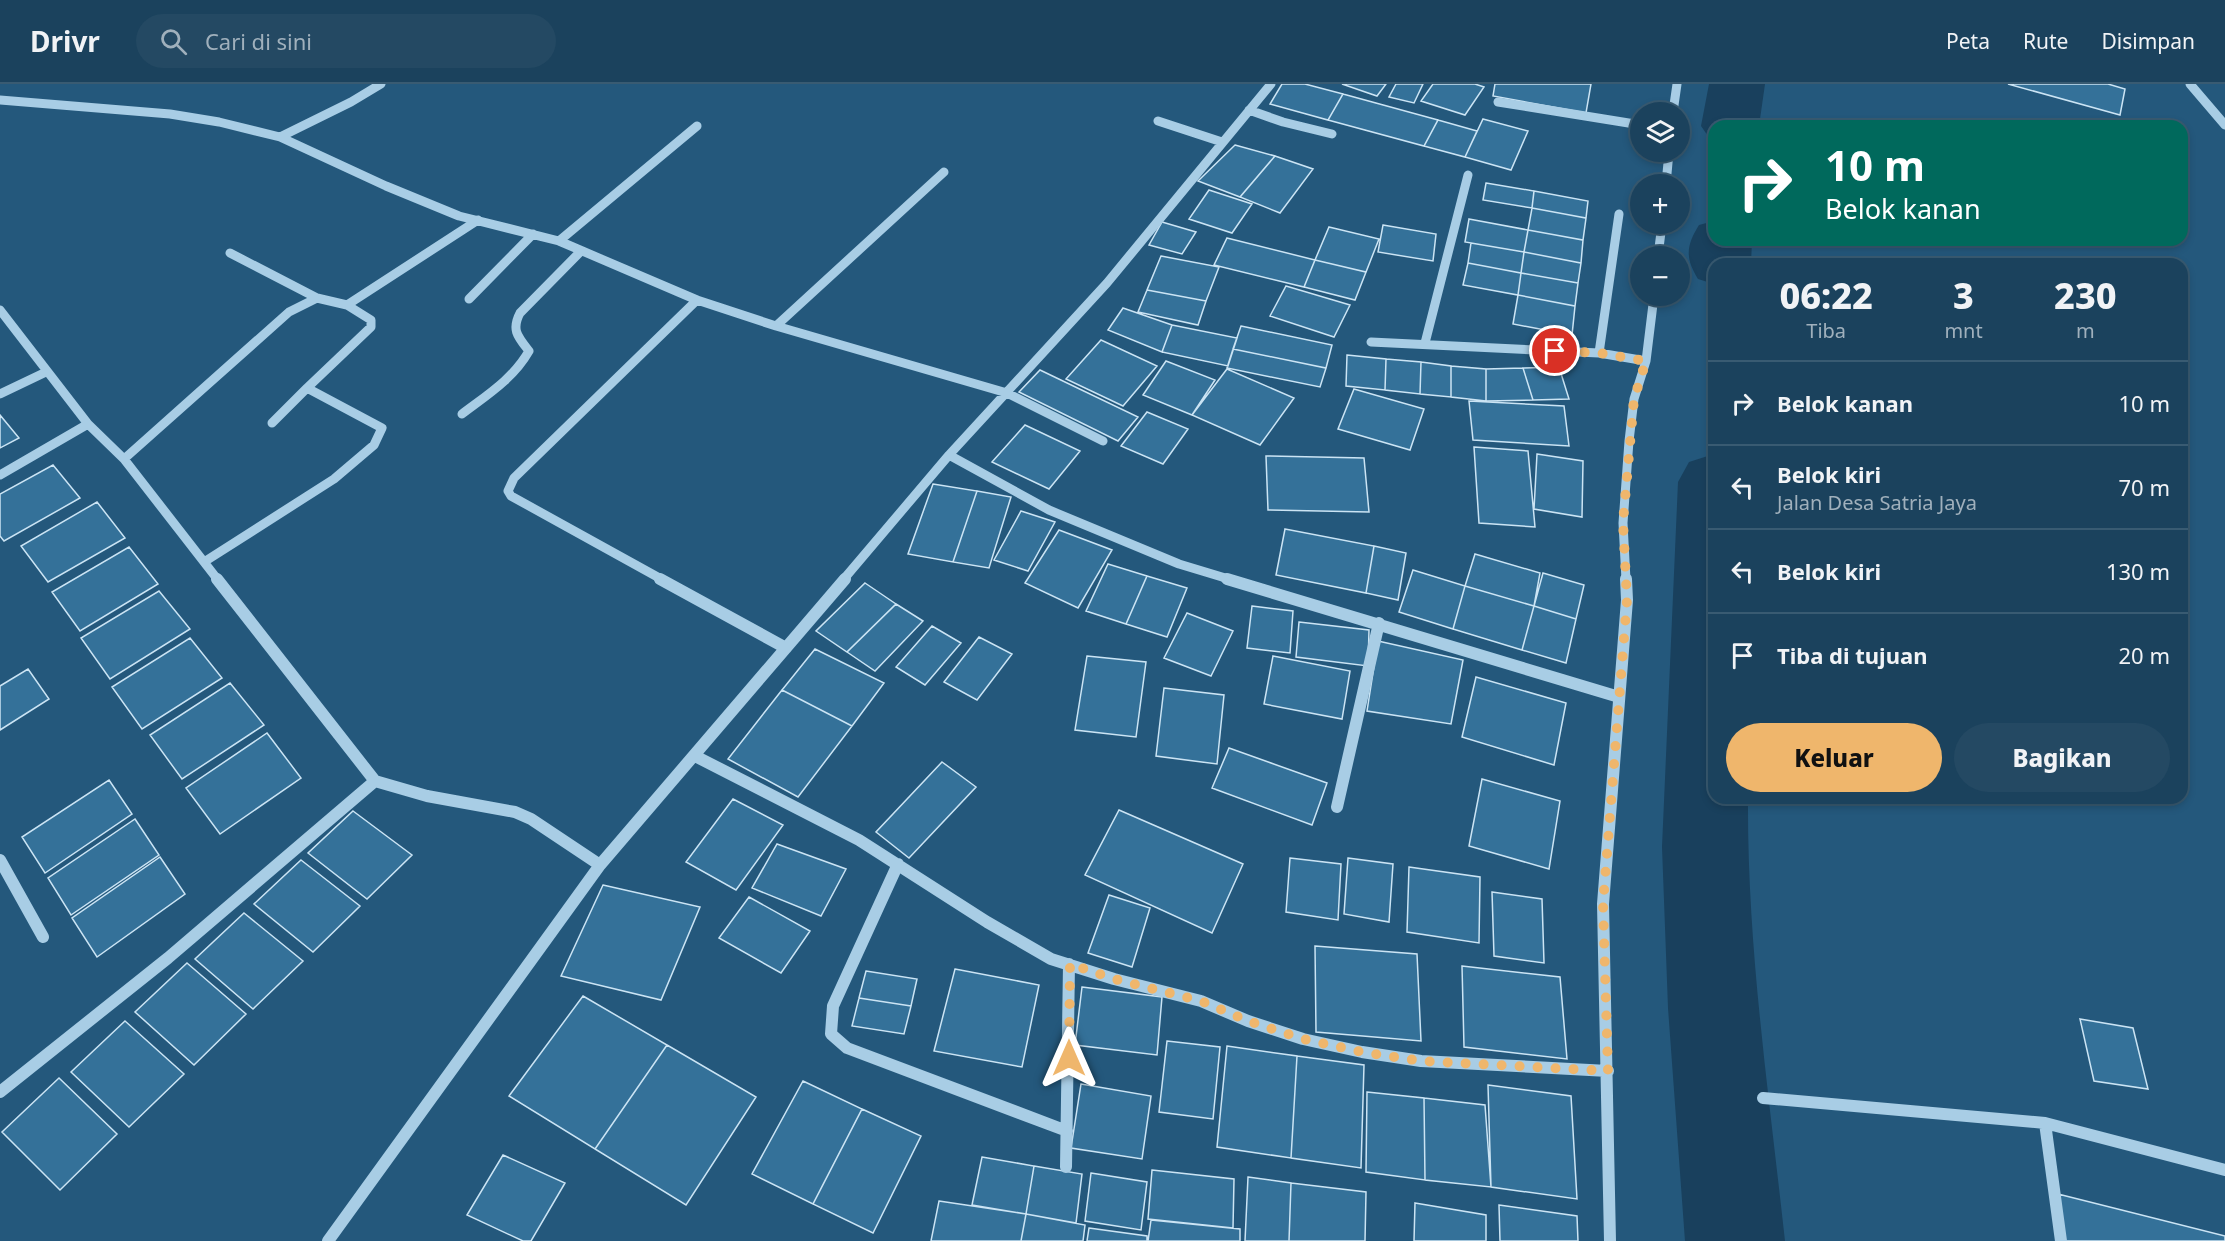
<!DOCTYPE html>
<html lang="id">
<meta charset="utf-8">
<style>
body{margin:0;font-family:"Noto Sans",sans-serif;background:#244963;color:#f1f3f6;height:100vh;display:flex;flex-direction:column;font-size:22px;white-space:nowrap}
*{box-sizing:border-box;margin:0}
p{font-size:20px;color:#a0b0bc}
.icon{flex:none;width:33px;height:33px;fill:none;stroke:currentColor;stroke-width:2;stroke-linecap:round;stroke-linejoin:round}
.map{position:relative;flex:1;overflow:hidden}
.details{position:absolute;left:1708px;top:174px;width:480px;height:546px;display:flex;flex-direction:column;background:#1b425d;border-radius:18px;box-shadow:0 3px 9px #0003,0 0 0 2px #395b72}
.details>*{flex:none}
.guide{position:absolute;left:1708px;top:36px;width:480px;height:126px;border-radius:18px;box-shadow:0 3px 9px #0003,0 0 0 2px #395b72;background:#00695c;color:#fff;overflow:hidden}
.tools{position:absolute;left:1630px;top:18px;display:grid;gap:12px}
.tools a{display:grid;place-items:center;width:60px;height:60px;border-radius:50%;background:#1b425d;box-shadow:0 3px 9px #0003,0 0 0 2px #395b72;font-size:30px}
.pin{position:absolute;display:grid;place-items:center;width:51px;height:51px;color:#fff;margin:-26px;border:3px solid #fff;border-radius:50%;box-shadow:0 2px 6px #0007}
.me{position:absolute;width:66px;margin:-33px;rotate:0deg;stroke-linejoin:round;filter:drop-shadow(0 0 4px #0008)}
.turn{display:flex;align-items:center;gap:21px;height:126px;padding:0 18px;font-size:27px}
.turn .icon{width:78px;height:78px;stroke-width:2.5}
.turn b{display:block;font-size:42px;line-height:51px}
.eta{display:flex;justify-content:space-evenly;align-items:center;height:102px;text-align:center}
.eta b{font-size:36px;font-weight:800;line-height:42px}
.cta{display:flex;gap:12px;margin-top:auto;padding:12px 18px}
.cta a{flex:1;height:69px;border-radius:36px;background:#efb66c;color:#111;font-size:24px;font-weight:800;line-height:69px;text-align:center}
.cta a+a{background:#244963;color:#f1f3f6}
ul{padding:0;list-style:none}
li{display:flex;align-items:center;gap:18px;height:84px;padding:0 18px;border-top:2px solid #395b72}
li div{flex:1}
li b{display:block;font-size:22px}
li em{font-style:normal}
header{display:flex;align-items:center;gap:36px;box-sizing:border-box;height:84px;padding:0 30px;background:#1b425d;border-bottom:2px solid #395b72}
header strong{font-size:28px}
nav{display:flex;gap:33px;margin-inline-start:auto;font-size:21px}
.search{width:420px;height:54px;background:#244963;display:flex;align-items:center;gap:15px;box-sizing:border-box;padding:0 21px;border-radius:33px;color:#a0b0bc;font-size:22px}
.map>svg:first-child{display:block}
</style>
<header>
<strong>Drivr</strong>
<div class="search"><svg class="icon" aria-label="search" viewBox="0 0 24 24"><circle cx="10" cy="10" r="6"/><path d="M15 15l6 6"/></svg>Cari di sini</div>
<nav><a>Peta</a><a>Rute</a><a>Disimpan</a></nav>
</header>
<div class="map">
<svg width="2225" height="1157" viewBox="0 0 2225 1157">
<rect width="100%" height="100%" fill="#24587c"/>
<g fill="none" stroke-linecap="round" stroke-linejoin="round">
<path fill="#19405d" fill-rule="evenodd" d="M 1709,0 L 1765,0 L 1759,42 L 1714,42 L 1714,56 L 1710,55 L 1701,42 Z
M 1714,137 L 1714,156 L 1752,156 L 1751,180 L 1714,180 L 1714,200 L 1698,195 C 1685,174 1686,162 1699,141 Z
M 1714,370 L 1714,714 L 1748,714 C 1747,862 1769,1010 1785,1157 L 1685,1157 L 1668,924 L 1662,763 L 1678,398 L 1689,378 Z"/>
</g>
<path fill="#347199" stroke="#cbe4f4" stroke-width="1.5" d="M 1282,0 L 1305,0 L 1343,10 L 1328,36 L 1270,20 Z
M 1342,0 L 1386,0 L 1377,12 Z
M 1396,0 L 1423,0 L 1414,19 L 1389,13 Z
M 1433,0 L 1475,0 L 1484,3 L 1465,31 L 1421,17 Z
M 1495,0 L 1591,0 L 1586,29 L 1493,12 Z
M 2008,0 L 2108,0 L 2125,5 L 2120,31 Z
M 1343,10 L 1438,36 L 1424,62 L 1328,36 Z
M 1483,35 L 1528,47 L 1511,86 L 1465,73 Z
M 1438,36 L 1477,47 L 1465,73 L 1424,62 Z
M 1235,61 L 1275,72 L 1240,113 L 1198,97 Z
M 1275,72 L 1313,85 L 1280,129 L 1240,113 Z
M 1486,99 L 1534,107 L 1532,124 L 1483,116 Z
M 1209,106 L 1252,120 L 1232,149 L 1189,135 Z
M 1534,107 L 1588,117 L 1586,134 L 1532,124 Z
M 1532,124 L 1586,134 L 1583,156 L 1528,146 Z
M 1469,135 L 1528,146 L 1524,168 L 1465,158 Z
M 1162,138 L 1196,148 L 1182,170 L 1149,161 Z
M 1383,141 L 1436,150 L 1433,177 L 1378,168 Z
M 1329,143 L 1379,155 L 1366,188 L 1315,176 Z
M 1528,146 L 1583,156 L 1581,179 L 1524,168 Z
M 1227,154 L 1315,176 L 1304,203 L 1214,181 Z
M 1471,159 L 1524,168 L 1521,189 L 1468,179 Z
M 1524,168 L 1581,179 L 1578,199 L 1521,189 Z
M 1161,172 L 1219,183 L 1206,217 L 1147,206 Z
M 1315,176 L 1366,188 L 1355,216 L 1304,203 Z
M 1468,179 L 1521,189 L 1518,211 L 1463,201 Z
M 1521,189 L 1578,199 L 1575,222 L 1518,211 Z
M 1286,202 L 1350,221 L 1334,253 L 1270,232 Z
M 1147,206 L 1206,217 L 1198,241 L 1138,228 Z
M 1518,211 L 1575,222 L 1572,251 L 1513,240 Z
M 1123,224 L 1172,241 L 1162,268 L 1108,246 Z
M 1172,241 L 1237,254 L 1228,282 L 1162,268 Z
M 1241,242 L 1332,261 L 1326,284 L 1233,265 Z
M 1101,256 L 1157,282 L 1123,322 L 1066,295 Z
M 1233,265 L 1326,284 L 1320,303 L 1227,284 Z
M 1347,271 L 1386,275 L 1385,306 L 1346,302 Z
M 1386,275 L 1421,278 L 1420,310 L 1385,306 Z
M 1166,277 L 1215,296 L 1192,331 L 1143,311 Z
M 1421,278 L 1451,282 L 1451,313 L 1420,310 Z
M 1451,282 L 1486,285 L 1486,317 L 1451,313 Z
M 1559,283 L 1569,315 L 1533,316 L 1523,284 Z
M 1523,284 L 1533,316 L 1486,317 L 1486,285 Z
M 1227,285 L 1294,314 L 1260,361 L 1192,331 Z
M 1040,286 L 1138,333 L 1118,357 L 1019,308 Z
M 1354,305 L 1424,325 L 1410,366 L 1338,345 Z
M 1469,317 L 1564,322 L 1569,362 L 1473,356 Z
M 1147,328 L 1188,345 L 1163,380 L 1121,362 Z
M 0,331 L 19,354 L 0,364 Z
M 1025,341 L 1080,367 L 1049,405 L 992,378 Z
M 1474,363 L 1528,367 L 1535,443 L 1479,439 Z
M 1537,370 L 1583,377 L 1582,433 L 1534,425 Z
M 1266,372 L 1364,374 L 1369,428 L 1268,426 Z
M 53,381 L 80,414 L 4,457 L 0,452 L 0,410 Z
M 933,400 L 977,407 L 953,478 L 908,470 Z
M 977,407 L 1011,413 L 989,484 L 953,478 Z
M 97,418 L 125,454 L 48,498 L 21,462 Z
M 1021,427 L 1055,438 L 1028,487 L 994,476 Z
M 1285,445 L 1374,462 L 1366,509 L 1276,491 Z
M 1059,446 L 1112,466 L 1078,524 L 1025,499 Z
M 1374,462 L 1406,469 L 1398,516 L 1366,509 Z
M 129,463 L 158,500 L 80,547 L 52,508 Z
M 1475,470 L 1540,489 L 1534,522 L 1465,502 Z
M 1108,480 L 1147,492 L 1126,540 L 1086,527 Z
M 1413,486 L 1465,502 L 1453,545 L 1399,528 Z
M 1543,489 L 1584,501 L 1576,535 L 1534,522 Z
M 1147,492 L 1187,504 L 1167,553 L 1126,540 Z
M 865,499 L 896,520 L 847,568 L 816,547 Z
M 1465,502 L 1534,522 L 1522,566 L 1453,545 Z
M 159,507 L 190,545 L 110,595 L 81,554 Z
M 896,520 L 923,537 L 875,587 L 847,568 Z
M 1252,522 L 1293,527 L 1290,569 L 1247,564 Z
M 1534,522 L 1576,535 L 1566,579 L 1522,566 Z
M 1187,529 L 1233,547 L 1211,592 L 1164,574 Z
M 1299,538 L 1369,546 L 1368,582 L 1296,573 Z
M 932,542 L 961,559 L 925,601 L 896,583 Z
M 979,553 L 1012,570 L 977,616 L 944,598 Z
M 190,554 L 222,594 L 142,645 L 112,603 Z
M 1378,557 L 1463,576 L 1451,640 L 1367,627 Z
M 815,565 L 884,599 L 852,642 L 782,606 Z
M 1087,572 L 1146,578 L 1136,653 L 1075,646 Z
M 1273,572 L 1350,587 L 1342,635 L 1264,620 Z
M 28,585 L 49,615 L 0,646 L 0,602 Z
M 1476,593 L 1566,619 L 1554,681 L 1462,653 Z
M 230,599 L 264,641 L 182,695 L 150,651 Z
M 1164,604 L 1224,611 L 1217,680 L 1156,672 Z
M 782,606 L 852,642 L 798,713 L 728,675 Z
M 267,649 L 301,694 L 220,750 L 186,704 Z
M 1229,664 L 1327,699 L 1312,741 L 1212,704 Z
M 942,678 L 976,703 L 909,774 L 876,748 Z
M 1482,695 L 1560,717 L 1549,785 L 1469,762 Z
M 109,696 L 132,730 L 45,789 L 22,753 Z
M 733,715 L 783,741 L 736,806 L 686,778 Z
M 1119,726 L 1243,780 L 1212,849 L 1085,791 Z
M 353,727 L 412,771 L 367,815 L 308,769 Z
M 135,735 L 159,771 L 71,831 L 48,794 Z
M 777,760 L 846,785 L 821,832 L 752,804 Z
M 160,773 L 185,810 L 97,873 L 72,834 Z
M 1290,774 L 1341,780 L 1338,836 L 1286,828 Z
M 1348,774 L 1393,780 L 1389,838 L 1344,830 Z
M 301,776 L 360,822 L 313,868 L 254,820 Z
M 1409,783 L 1480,793 L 1479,859 L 1407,848 Z
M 603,801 L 700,823 L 661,916 L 561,892 Z
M 1492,808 L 1542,815 L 1544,879 L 1494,872 Z
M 1109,811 L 1150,824 L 1132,883 L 1088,869 Z
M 749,813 L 810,847 L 781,889 L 719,854 Z
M 244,829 L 303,877 L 253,925 L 195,875 Z
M 1315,862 L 1417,870 L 1421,957 L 1316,948 Z
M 187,879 L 246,930 L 194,981 L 135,928 Z
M 1462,882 L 1560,893 L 1567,975 L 1464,963 Z
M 955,885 L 1039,901 L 1022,983 L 934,967 Z
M 866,887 L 917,895 L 911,922 L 859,914 Z
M 1082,903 L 1162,913 L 1157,971 L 1075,961 Z
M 583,912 L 667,961 L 595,1065 L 509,1012 Z
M 859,914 L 911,922 L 904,950 L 852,942 Z
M 2080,935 L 2133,944 L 2148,1005 L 2094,997 Z
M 125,937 L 184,990 L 129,1043 L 71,988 Z
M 1167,957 L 1220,963 L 1213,1035 L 1159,1028 Z
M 667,961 L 756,1013 L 686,1121 L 595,1065 Z
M 1227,962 L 1297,972 L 1291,1074 L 1217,1063 Z
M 1297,972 L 1364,981 L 1361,1084 L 1291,1074 Z
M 59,994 L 117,1050 L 60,1106 L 2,1048 Z
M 803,997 L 862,1025 L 813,1120 L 752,1090 Z
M 1081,1000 L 1151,1012 L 1142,1075 L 1071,1064 Z
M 1488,1001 L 1571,1012 L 1577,1115 L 1491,1103 Z
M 1367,1008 L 1424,1014 L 1425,1096 L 1366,1088 Z
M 1424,1014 L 1485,1021 L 1491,1103 L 1425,1096 Z
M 862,1025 L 921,1052 L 873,1149 L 813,1120 Z
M 503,1071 L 565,1099 L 531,1157 L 523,1157 L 467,1131 Z
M 982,1073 L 1034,1082 L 1026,1130 L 972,1121 Z
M 1034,1082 L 1082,1090 L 1076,1139 L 1026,1130 Z
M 1152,1086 L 1234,1095 L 1233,1144 L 1148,1135 Z
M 1091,1089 L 1147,1098 L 1141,1146 L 1085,1137 Z
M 1248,1093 L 1291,1099 L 1289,1157 L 1245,1157 Z
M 1291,1099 L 1366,1108 L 1365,1157 L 1289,1157 Z
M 2058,1110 L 2225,1152 L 2225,1157 L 2065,1157 Z
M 939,1117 L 1026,1130 L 1021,1157 L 931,1157 Z
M 1415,1119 L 1486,1131 L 1486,1157 L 1414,1157 Z
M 1499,1121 L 1577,1132 L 1578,1157 L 1500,1157 Z
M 1026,1130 L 1085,1141 L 1083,1157 L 1021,1157 Z
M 1151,1136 L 1240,1145 L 1240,1157 L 1148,1157 Z
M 1089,1144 L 1147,1152 L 1147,1157 L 1087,1157 Z"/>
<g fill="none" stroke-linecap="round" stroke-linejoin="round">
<path stroke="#a8cde5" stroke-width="9" d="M 2190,0 L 2225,41
M 0,16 L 170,30 L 219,38 L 280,53 L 386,102 L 459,132 L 559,157 L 697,216 L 776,242 L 1007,309 L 1103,357
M 1498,18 L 1641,41
M 1249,26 L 1283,38 L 1332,50
M 1673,28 L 1677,0
M 1158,37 L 1222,58
M 280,53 L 351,18 L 381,0
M 1666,100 L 1669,68
M 559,157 L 697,42
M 230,169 L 317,214
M 1658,172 L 1662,140
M 469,215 L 533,150
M 0,226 L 88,340 L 124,375 L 218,496
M 776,242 L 944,88
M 1371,258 L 1599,269 L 1646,277
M 1425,259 L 1468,91
M 1599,269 L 1619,130
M 307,304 L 371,243 L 371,236 L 347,221
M 0,310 L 46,288
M 462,330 C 487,311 513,295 529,267 C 518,253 511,246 520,229 L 581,167
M 949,371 L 1049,426 L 1179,480 L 1232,496
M 124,375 L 289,228 L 317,214 L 347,221 L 478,136
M 0,391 L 88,340
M 204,478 L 334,395 L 374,361 L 382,344 L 307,304 L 272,339
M 663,496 L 511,412 L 508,407 L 514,394 L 697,216
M 843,496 L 949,371 L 1107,199 L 1271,0
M 1626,496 L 1623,439 L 1629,357 L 1634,315 L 1646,277 L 1654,212"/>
<path stroke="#a8cde5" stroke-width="12" d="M 217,495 L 375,697 L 427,712 L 515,728 L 531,735 L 600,781
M 660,495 L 786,564
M 1227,495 L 1619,613
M 695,672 L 859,756 L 987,838 L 1051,875 L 1114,895 L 1201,917 L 1248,937 L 1303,955 L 1362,968 L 1421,977 L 1608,987
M 1337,723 L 1379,539
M 0,776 L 43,853
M 898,780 L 833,922 L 831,950 L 847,964 L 1067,1047
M 0,1008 L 168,874 L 375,697
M 1763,1014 L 2045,1039 L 2225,1086
M 2045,1039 L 2061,1157
M 1066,1083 L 1069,880
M 328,1157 L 600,781 L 845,495
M 1610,1157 L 1603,820 L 1627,516 L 1626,495"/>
</g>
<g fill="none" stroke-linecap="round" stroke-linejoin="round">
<path stroke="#efb66c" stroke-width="10" stroke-dasharray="0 18" d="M 1069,974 L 1070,880 L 1114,895 L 1201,917 L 1248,937 L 1303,955 L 1362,968 L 1421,977 L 1608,987 L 1603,820 L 1627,516 L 1623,438 L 1634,315 L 1646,277 L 1599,269 L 1555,267"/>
</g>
</svg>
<div class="tools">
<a><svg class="icon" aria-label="layers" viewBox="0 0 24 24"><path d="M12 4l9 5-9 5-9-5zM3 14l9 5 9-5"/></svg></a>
<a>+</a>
<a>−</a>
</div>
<div class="pin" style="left:1555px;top:267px;background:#d93025"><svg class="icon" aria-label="arrive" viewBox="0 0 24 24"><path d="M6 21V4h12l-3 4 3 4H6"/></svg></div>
<svg class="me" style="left:1069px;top:974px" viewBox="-20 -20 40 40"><path d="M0-17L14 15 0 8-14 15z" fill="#efb66c" stroke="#fff" stroke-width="4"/></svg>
<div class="guide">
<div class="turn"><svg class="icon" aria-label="right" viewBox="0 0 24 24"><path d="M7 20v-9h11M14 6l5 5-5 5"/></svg><div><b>10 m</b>Belok kanan</div></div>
</div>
<section class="details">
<div class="eta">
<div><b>06:22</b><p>Tiba</p></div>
<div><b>3</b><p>mnt</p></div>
<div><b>230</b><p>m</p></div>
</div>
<ul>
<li><svg class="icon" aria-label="right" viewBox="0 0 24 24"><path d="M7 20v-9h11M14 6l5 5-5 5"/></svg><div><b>Belok kanan</b></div><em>10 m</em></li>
<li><svg class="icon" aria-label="left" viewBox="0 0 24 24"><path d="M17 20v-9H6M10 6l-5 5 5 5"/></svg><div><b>Belok kiri</b><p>Jalan Desa Satria Jaya</p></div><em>70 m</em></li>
<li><svg class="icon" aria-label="left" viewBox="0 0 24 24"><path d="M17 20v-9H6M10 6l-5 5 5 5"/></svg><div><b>Belok kiri</b></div><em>130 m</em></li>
<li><svg class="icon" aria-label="arrive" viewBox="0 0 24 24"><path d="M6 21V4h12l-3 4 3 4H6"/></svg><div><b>Tiba di tujuan</b></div><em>20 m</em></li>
</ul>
<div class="cta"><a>Keluar</a><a>Bagikan</a></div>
</section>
</div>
